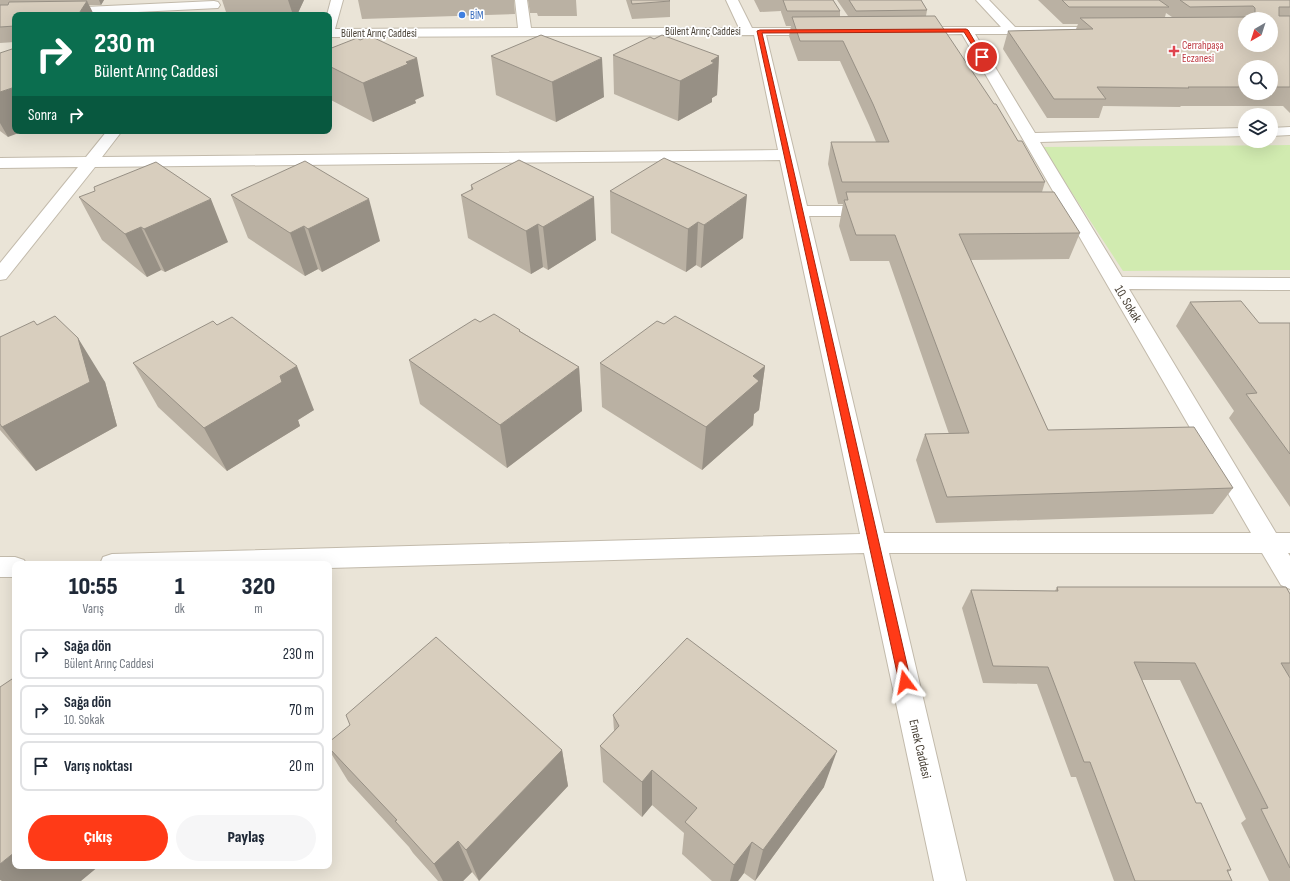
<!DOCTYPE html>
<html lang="tr">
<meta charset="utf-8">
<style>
body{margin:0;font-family:"Sofia Sans Condensed",sans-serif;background:#f6f6f7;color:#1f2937;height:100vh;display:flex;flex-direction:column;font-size:15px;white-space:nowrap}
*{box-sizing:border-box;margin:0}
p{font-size:13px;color:#747a83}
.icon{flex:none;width:22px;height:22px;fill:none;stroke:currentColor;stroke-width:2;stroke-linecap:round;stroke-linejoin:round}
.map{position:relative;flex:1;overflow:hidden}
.sheet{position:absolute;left:12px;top:561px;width:320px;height:308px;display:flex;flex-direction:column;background:#fff;border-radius:8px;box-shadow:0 4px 16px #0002}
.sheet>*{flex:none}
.top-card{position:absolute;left:12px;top:12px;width:320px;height:122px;border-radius:8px;box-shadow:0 4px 16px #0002;background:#0b6e4f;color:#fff;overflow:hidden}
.needle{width:26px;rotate:219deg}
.controls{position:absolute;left:1238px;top:12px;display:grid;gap:8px}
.controls a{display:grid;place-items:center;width:40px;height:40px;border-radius:50%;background:#fff;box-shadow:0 4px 16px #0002;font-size:20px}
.pin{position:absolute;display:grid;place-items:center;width:34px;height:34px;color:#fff;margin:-17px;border:2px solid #fff;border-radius:50%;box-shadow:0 1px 4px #0007}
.me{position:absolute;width:44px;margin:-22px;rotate:347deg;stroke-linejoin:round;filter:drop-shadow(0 0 3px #0008)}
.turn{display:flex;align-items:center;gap:14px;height:84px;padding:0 16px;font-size:18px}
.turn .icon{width:52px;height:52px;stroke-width:2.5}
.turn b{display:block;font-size:28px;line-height:34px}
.then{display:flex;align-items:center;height:38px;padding:0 16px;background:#0003;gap:8px;font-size:15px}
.eta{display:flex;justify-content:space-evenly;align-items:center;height:68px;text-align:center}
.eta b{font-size:24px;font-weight:800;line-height:28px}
.cta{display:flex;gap:8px;margin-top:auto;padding:8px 16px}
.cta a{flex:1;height:46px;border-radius:24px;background:#ff3a17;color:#fff;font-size:16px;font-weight:800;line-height:46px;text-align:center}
.cta a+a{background:#f6f6f7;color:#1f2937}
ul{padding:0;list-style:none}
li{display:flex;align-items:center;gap:12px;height:50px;margin:0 8px 6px;padding:0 8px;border:2px solid #e0e1e3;border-radius:8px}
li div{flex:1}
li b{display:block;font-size:15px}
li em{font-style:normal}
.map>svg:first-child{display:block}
</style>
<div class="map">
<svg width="1290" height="881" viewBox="0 0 1290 881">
<rect width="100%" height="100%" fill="#f5f2e9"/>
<path fill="#eae4d7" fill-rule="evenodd" d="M 0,0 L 1290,0 L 1290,881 L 0,881 ZM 15,15 L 329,15 L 329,131 L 15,131 ZM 1245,19 L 1271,19 L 1271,45 L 1245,45 ZM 1245,67 L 1271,67 L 1271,93 L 1245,93 ZM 1245,115 L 1271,115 L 1271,141 L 1245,141 ZM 15,564 L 329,564 L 329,866 L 15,866 Z"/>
<path fill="#d1ebb0" d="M 1290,145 L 1290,270 L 1123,271 L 1042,147 Z"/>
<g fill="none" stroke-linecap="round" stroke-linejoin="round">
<defs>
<path id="minor" d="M 331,0 L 343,0 L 335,29 L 518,28 L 515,0 L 527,0 L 531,28 L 739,28 L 726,0 L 738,0 L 752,28 L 824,28 L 826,31 L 824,34 L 820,35 L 766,35 L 807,206 L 871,206 L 877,207 L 879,211 L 877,215 L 871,216 L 809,216 L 884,533 L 1251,533 L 962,34 L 914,35 L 910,34 L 908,31 L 910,28 L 914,27 L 1001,27 L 976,0 L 989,0 L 1015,27 L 1086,27 L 1088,30 L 1086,33 L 1082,34 L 975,34 L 1035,133 L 1245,128 L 1245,136 L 1040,142 L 1122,277 L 1290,278 L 1290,290 L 1129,289 L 1276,533 L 1290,533 L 1290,553 L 1288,553 L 1290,556 L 1290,589 L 1281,585 L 1262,553 L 889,553 L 966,881 L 934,881 L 864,553 L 329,568 L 329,564 L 100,564 L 103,557 L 112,554 L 860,534 L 780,160 L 95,167 L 6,279 L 0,280 L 0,263 L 78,167 L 0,168 L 0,158 L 86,157 L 107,131 L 122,131 L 102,157 L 778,150 L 754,35 L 329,37 L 329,15 L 327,15 Z
M 214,1 L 218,2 L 220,5 L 218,8 L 77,15 L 15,15 L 15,18 L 0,19 L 0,11 Z
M 1290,127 L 1290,135 L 1271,136 L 1271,128 Z
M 0,557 L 15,557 L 24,560 L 26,564 L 15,564 L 15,577 L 0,577 Z"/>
</defs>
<use href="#minor" stroke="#c2baab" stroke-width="2"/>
<use href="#minor" fill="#fff" fill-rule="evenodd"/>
</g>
<path fill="#bab1a3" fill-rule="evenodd" d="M 0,0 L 104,0 L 101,5 L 89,5 L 94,15 L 15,15 L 15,42 L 0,43 Z
M 222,0 L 304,0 L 297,15 L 227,15 Z
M 358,0 L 514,0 L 515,14 L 362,19 Z
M 528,0 L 576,0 L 577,16 L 538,16 L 537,13 L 530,13 Z
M 626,0 L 669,0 L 670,1 L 670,17 L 632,19 Z
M 754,0 L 833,0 L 840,11 L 840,17 L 848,16 L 837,0 L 921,0 L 927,10 L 926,16 L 1018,141 L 1045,182 L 1042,192 L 1080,233 L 1069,259 L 970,260 L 1048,430 L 1233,488 L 1213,514 L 936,523 L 916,460 L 925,434 L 949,434 L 889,261 L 850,261 L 839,226 L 843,204 L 838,204 L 828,164 L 831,142 L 876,142 L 869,125 L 840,61 L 798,61 L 789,36 L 791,26 L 786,26 L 781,12 L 781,11 L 760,12 Z
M 1038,0 L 1290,0 L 1290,113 L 1283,106 L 1181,106 L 1180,107 L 1103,106 L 1099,118 L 1047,118 L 1003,49 L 1008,31 L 1076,29 L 1078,24 L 1063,24 ZM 1166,13 L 1172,17 L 1165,17 ZM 1245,67 L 1271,67 L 1271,93 L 1245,93 Z
M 360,40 L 424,96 L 415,100 L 416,103 L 373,122 L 329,99 L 329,49 Z
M 0,53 L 8,137 L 0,131 Z
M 613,55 L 719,56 L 717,95 L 712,98 L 712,102 L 678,121 L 614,94 Z
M 491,56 L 604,97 L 556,122 L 496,95 Z
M 471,185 L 596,240 L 548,270 L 543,267 L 531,274 L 468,238 L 461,195 L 471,190 Z
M 610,191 L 743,238 L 701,268 L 696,265 L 686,272 L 611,233 Z
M 231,195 L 380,241 L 322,272 L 318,269 L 305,276 L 248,238 Z
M 79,197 L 228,242 L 165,272 L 161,270 L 147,277 L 102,240 Z
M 1190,302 L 1259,323 L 1290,323 L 1290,507 L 1229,418 L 1234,411 L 1176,326 Z
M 664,324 L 765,366 L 759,410 L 754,414 L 753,425 L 702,470 L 602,407 L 600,363 Z
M 37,325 L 105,382 L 117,426 L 36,471 L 0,430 L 0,337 Z
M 520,331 L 579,367 L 582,411 L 507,468 L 420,404 L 409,360 Z
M 133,363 L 314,410 L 298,420 L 300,426 L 227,471 L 158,407 Z
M 1057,587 L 1290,594 L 1290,881 L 1269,881 L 1241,823 L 1246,819 L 1180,680 L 1142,680 L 1196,803 L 1231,870 L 1228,872 L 1232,881 L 1114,881 L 1076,777 L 1071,777 L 1037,684 L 983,683 L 962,608 L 971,590 L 1055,591 Z
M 613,715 L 824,787 L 755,881 L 744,873 L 738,881 L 712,881 L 682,854 L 684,833 L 652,805 L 642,817 L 603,782 L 600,746 L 614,731 Z
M 329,742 L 562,750 L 568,786 L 479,881 L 472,872 L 463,881 L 438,881 L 413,853 L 409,847 L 348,781 L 329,750 Z"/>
<path fill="#979085" d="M 99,0 L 104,0 L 101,5 Z
M 288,0 L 304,0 L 297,15 L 293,15 Z
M 87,1 L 94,15 L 78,15 Z
M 719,56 L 717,95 L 712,98 L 712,102 L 678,121 L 680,81 L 711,61 Z
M 417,58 L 424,96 L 415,100 L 416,103 L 373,122 L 363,83 L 406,62 Z
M 602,58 L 604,97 L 556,122 L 552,82 Z
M 15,87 L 15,131 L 24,131 L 8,137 L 0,123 L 0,92 Z
M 747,195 L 743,238 L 701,268 L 704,225 Z
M 594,197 L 596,240 L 548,270 L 543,227 Z
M 211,199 L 228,242 L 165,272 L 144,229 Z
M 369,199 L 380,241 L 322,272 L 308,229 Z
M 698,222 L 696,265 L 686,272 L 688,229 Z
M 538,224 L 543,267 L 531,274 L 526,231 Z
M 304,226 L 318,269 L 305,276 L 290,233 Z
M 141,227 L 161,270 L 147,277 L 125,234 Z
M 78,338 L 105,382 L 117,426 L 36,471 L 2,427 Z
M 297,366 L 314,410 L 298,420 L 300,426 L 227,471 L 204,428 L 280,376 Z
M 765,366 L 759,410 L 754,414 L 753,425 L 702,470 L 706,427 L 753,376 Z
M 579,367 L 582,411 L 507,468 L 500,425 Z
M 562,750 L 568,786 L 479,881 L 466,850 Z
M 837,751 L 824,787 L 755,881 L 763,850 Z
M 652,770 L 652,805 L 642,817 L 642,782 Z
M 458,841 L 472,872 L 463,881 L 443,881 L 434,864 Z
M 752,842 L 744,873 L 738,881 L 730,881 L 734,865 Z
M 15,852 L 15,866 L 99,866 L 81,881 L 2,881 L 0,880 L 0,864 Z"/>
<path fill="#d8cebe" stroke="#979085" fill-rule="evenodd" d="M 631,0 L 669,0 L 670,1 L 632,4 Z
M 783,0 L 833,0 L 840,11 L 787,11 Z
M 849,0 L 921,0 L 927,10 L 856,11 Z
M 1062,0 L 1159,0 L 1169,7 L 1069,7 Z
M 1180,0 L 1290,0 L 1290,7 L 1279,7 L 1279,16 L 1290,16 L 1290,87 L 1271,87 L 1271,67 L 1245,67 L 1245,87 L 1188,87 L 1189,88 L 1097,87 L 1106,99 L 1054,99 L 1008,31 L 1093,29 L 1080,18 L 1254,17 L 1255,15 L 1255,8 L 1253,6 L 1190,7 ZM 1245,19 L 1271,19 L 1271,45 L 1245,45 Z
M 87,1 L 78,15 L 15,15 L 15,26 L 0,27 L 0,5 L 8,5 L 9,2 Z
M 935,16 L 994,104 L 996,104 L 1018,141 L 1022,141 L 1045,182 L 842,182 L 831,142 L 889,142 L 873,104 L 843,41 L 800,41 L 792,17 Z
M 541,35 L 602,58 L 552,82 L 491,56 Z
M 662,35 L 719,56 L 711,61 L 714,63 L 680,81 L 613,55 L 650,37 L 654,39 Z
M 370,36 L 417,58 L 406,62 L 408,64 L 363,83 L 329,66 L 329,49 L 357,38 L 360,40 Z
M 15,48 L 15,87 L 0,92 L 0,53 Z
M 664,158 L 747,195 L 704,225 L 698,222 L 688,229 L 610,191 Z
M 519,160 L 594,197 L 543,227 L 538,224 L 526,231 L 461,195 L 473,189 L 471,185 Z
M 305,161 L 369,199 L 308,229 L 304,226 L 290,233 L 231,195 Z
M 156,162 L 211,199 L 144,229 L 141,227 L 125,234 L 79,197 L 95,191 L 94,187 Z
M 846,192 L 1054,192 L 1080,233 L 959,234 L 1048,430 L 1194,427 L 1233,488 L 947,497 L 925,434 L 969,433 L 895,235 L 856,235 L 844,200 L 848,200 Z
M 1241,301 L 1259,323 L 1290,323 L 1290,454 L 1246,394 L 1257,393 L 1190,302 Z
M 494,314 L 520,330 L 519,331 L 579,367 L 500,425 L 409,360 L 475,319 L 480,322 Z
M 55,316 L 78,338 L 90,382 L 2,427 L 0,424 L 0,337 L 34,321 L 37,325 Z
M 675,316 L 765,366 L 753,376 L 759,381 L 706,427 L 600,363 L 657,321 L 664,324 Z
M 232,317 L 297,366 L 280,376 L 282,382 L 204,428 L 133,363 L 213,321 L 217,325 Z
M 1057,587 L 1286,587 L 1290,594 L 1290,663 L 1281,663 L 1290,678 L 1290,868 L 1261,809 L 1268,808 L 1195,663 L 1134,662 L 1196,803 L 1201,803 L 1231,870 L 1227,870 L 1232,881 L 1135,881 L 1090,762 L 1084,762 L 1048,667 L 993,666 L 971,590 L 1058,591 Z
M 436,637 L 562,750 L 466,850 L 458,841 L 434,864 L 395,821 L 397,820 L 329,748 L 329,742 L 350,725 L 346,715 Z
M 687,638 L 837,751 L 763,850 L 752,842 L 734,865 L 685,822 L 697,808 L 652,770 L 642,782 L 600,746 L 619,726 L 613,715 Z
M 15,677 L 15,852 L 0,864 L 0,687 Z"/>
<path fill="#ff3a17" stroke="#a6260f" d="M 966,29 L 968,30 L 984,57 L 984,58 L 980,58 L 964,32 L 762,33 L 911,682 L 909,685 L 905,687 L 901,685 L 899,682 L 757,31 L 760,30 Z"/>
<circle fill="#3f7fe0" stroke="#fff" stroke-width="1.5" cx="462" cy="15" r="4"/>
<path fill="#e0444e" stroke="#fff" stroke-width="1.5" d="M1172 45h4v4h4v4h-4v4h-4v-4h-4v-4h4z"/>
<g text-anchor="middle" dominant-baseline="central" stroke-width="3.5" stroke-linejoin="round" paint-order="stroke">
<g font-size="11" fill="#366cbe" stroke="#fff" text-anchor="start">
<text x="470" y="15">BİM</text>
</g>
<g font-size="11" fill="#4a4237" stroke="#fff">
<text x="703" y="31">Bülent Arınç Caddesi</text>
<text x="379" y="33">Bülent Arınç Caddesi</text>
</g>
<g font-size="11" fill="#be3a42" stroke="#fff" text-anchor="start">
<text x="1182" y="45">Cerrahpaşa<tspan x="1182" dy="13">Eczanesi</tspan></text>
</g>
<g font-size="13" fill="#4a4237" stroke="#fff">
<text transform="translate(1128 304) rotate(59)">10. Sokak</text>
<text transform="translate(920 749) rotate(77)">Emek Caddesi</text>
</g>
</g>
</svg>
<div class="controls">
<a><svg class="needle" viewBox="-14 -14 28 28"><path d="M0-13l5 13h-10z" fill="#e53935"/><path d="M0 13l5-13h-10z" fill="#747a83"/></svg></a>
<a><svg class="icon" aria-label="search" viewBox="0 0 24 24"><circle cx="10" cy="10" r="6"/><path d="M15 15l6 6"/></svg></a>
<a><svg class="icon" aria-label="layers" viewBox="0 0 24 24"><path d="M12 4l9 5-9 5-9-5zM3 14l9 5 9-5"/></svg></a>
</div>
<div class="pin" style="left:982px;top:57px;background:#d93025"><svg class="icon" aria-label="arrive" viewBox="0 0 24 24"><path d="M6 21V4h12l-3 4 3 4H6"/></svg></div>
<svg class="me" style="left:905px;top:682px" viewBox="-20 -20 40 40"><path d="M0-17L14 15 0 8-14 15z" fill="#ff3a17" stroke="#fff" stroke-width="4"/></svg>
<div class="top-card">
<div class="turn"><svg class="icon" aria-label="right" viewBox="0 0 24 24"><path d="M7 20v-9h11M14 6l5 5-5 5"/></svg><div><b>230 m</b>Bülent Arınç Caddesi</div></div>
<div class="then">Sonra<svg class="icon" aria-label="right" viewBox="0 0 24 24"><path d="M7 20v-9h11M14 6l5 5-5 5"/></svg></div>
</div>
<section class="sheet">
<div class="eta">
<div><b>10:55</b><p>Varış</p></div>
<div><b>1</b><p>dk</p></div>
<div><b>320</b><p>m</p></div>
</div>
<ul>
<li><svg class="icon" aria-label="right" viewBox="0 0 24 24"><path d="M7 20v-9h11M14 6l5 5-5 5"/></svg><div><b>Sağa dön</b><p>Bülent Arınç Caddesi</p></div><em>230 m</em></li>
<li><svg class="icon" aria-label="right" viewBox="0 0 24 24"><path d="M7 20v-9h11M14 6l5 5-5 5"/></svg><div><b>Sağa dön</b><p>10. Sokak</p></div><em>70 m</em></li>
<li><svg class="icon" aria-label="arrive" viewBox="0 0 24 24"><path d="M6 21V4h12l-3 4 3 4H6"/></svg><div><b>Varış noktası</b></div><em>20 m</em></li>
</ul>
<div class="cta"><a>Çıkış</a><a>Paylaş</a></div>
</section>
</div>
